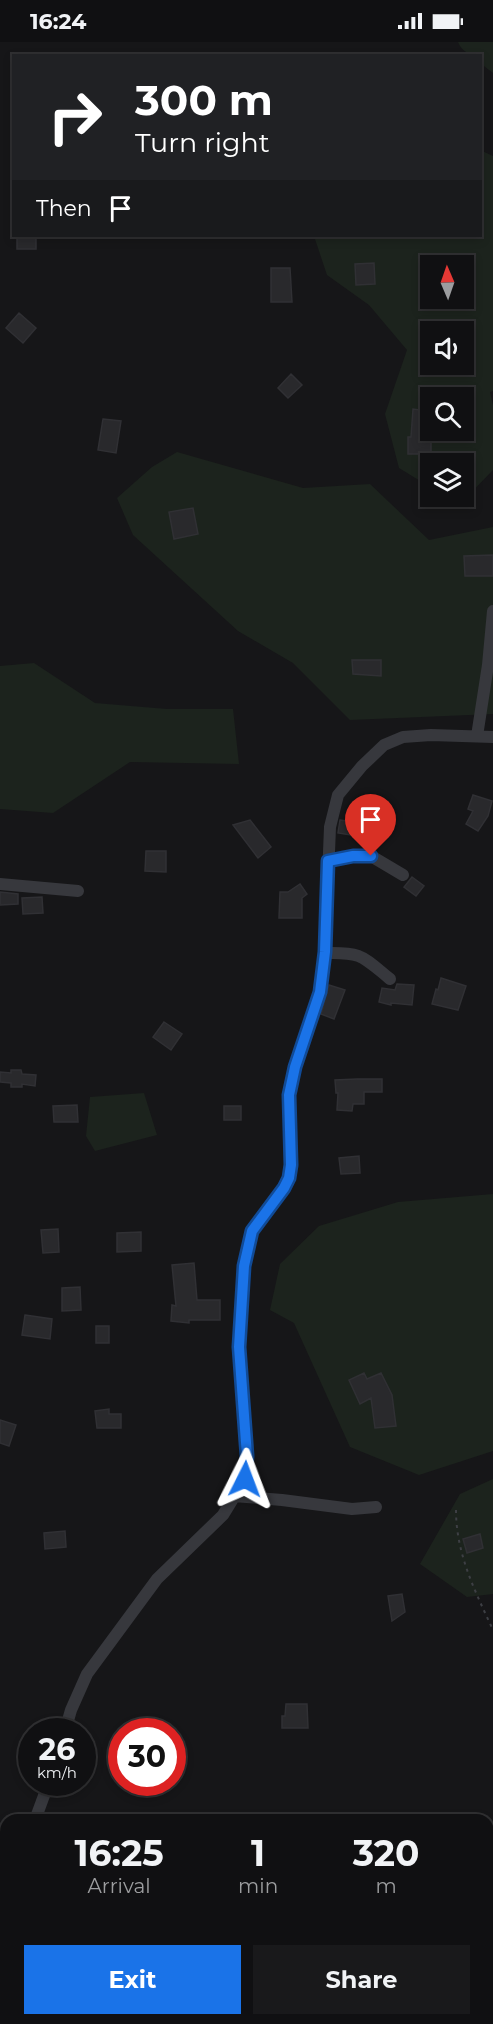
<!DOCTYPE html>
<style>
body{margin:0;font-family:Montserrat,sans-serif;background:#19191b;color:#f1f3f6;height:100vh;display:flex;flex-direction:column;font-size:22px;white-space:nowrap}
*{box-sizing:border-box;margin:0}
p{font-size:20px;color:#9c9d9f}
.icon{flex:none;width:33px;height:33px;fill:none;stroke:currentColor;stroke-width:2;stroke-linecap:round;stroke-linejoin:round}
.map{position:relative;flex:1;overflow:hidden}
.side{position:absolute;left:0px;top:1772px;width:494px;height:212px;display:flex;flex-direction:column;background:#101012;border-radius:18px 18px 0 0;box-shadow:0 3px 9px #0003,0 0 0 2px #303032}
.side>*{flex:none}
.hud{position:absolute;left:12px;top:12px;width:470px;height:183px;border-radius:0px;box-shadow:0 3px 9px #0003,0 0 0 2px #303032;background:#202124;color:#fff;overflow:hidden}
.needle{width:39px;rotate:358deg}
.tools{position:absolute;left:420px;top:213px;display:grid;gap:12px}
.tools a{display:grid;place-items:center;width:54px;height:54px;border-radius:0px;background:#101012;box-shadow:0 3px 9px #0003,0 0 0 2px #303032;font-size:30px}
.speed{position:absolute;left:18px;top:1676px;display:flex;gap:12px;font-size:30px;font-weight:700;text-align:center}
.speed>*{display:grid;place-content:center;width:78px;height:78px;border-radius:50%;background:#101012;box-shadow:0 3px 9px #0003,0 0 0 2px #303032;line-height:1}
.speed small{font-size:15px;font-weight:400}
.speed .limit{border:9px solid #d22;background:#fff;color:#111}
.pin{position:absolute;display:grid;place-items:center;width:51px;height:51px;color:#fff;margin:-62px -26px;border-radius:50% 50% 50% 0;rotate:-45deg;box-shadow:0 0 6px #0007}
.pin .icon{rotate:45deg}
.me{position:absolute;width:66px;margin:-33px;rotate:3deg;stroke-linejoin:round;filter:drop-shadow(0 0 4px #0008)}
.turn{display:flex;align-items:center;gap:21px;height:126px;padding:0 24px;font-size:27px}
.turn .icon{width:78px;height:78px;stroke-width:2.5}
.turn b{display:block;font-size:42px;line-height:51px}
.then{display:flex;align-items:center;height:57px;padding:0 24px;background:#0003;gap:12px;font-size:22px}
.eta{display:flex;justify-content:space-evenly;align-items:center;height:102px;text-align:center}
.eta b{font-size:36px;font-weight:700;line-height:42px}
.cta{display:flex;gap:12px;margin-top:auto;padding:12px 24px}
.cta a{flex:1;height:69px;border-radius:0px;background:#1a73e8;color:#fff;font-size:24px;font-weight:700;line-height:69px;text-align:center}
.cta a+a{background:#19191b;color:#f1f3f6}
.status{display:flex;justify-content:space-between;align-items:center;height:42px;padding:0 30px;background:#101012;direction:ltr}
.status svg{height:16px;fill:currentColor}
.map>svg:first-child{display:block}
</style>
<div class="status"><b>16:24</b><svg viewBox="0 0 49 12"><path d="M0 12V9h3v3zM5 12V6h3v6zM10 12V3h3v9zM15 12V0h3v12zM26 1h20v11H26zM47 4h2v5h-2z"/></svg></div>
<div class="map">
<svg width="493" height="1982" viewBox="0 0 493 1982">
<rect width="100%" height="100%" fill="#161618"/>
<path fill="#1c231d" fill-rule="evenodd" d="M 458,0 L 493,0 L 493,31 L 480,21 L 480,14 C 471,14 462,10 458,0 Z
M 480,108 L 493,114 L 493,349 L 490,350 L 493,363 L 493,428 L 460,462 L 447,455 L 464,454 L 464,422 L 430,422 L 430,445 L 399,426 L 385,372 L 407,308 L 369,263 L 327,233 L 315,197 L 312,194 L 480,194 ZM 430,224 L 464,224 L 464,256 L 430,256 ZM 430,290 L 464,290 L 464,322 L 430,322 ZM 430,356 L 464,356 L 464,388 L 430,388 Z
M 177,410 L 303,446 L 370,442 L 429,498 L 493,485 L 493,672 L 350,678 L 293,621 L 238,589 L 133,493 L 117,456 L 152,425 Z
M 34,621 L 95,661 L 167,667 L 233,667 L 239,722 L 130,720 L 53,771 L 0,767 L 0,624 Z
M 144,1051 L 157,1093 L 95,1109 L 86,1094 L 90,1055 Z
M 493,1152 L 493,1409 L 419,1433 L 350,1405 L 294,1281 L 270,1268 L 280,1222 L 319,1184 L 398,1160 Z
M 493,1437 L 493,1552 L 467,1555 L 420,1522 L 460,1452 Z
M 6,1882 L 6,1977 L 210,1977 L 209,1982 L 2,1982 L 0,1975 L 0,1892 Z
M 262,1977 L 395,1977 L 393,1982 L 261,1982 Z"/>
<path fill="#29292c" stroke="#303034" stroke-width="1.5" d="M 17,194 L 36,194 L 36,207 L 17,207 Z
M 374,221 L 375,242 L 356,243 L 355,222 Z
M 271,226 L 290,226 L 292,260 L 271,260 Z
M 19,271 L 36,286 L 23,301 L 6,286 Z
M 291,332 L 302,343 L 288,356 L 278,346 Z
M 430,347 L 430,392 L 429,395 L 431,395 L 431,412 L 408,412 L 408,395 L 411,395 L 413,367 L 420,368 L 419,348 Z
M 103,377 L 121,379 L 116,411 L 98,408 Z
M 193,466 L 198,492 L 174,497 L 169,470 Z
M 493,513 L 493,534 L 465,534 L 464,514 Z
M 352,618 L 381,618 L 381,634 L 353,632 Z
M 473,753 L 492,759 L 488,774 L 478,789 L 466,782 L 473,769 L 468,767 Z
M 250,778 L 271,805 L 258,816 L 233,783 Z
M 340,778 L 382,785 L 382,798 L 338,791 Z
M 146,809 L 166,809 L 166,830 L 145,829 Z
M 412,835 L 424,844 L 416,854 L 404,845 Z
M 300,842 L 307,852 L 302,856 L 302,876 L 279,876 L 280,850 L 288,850 Z
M 0,850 L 18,852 L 18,862 L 0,863 Z
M 42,855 L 43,871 L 23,872 L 22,856 Z
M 441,936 L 466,944 L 458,968 L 432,962 L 436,947 L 438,948 Z
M 397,942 L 414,943 L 412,963 L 391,961 L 391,963 L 379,960 L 382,946 L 395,948 Z
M 329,943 L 345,948 L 334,977 L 321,972 Z
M 164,980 L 182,992 L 171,1008 L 153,995 Z
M 11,1028 L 21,1028 L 22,1032 L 36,1033 L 35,1044 L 22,1042 L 22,1045 L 11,1045 L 11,1041 L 0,1040 L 0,1030 L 11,1031 Z
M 357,1037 L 382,1037 L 382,1050 L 364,1050 L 364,1062 L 353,1062 L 352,1069 L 337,1068 L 338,1051 L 336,1051 L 335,1038 Z
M 77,1063 L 78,1080 L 54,1080 L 53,1064 Z
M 224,1064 L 241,1064 L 241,1078 L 224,1078 Z
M 359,1114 L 360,1131 L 341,1132 L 339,1116 Z
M 58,1187 L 59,1210 L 43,1211 L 41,1188 Z
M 141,1190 L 141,1209 L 117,1210 L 117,1191 Z
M 194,1221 L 197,1258 L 220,1258 L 220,1278 L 189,1278 L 189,1281 L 171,1279 L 172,1263 L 176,1264 L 172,1223 Z
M 80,1245 L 81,1268 L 62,1269 L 62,1246 Z
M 25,1273 L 52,1277 L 50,1297 L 22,1293 Z
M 96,1284 L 109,1284 L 109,1301 L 96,1301 Z
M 364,1331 L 367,1337 L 381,1331 L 392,1353 L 396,1384 L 375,1386 L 371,1356 L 360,1362 L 349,1338 Z
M 109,1367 L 109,1372 L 121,1372 L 121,1386 L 97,1386 L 95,1369 Z
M 0,1378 L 16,1383 L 9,1404 L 0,1401 Z
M 65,1489 L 66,1505 L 45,1507 L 44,1491 Z
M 480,1492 L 483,1506 L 467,1511 L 463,1497 Z
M 402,1552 L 405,1570 L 392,1579 L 388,1554 Z
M 286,1662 L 307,1662 L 308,1686 L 282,1686 L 282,1674 L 285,1674 Z"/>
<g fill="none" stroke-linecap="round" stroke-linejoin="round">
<path stroke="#3d3f44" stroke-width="2" stroke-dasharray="3 4.5" stroke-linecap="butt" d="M 456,1468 C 456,1512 475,1549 493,1588"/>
<path stroke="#37383d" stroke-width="12" d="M 477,694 L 488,623 L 493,569
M 328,819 L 353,814 L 371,814 L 403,833
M 0,842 L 78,849
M 325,911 C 362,910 362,914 390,937
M 234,1454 L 282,1458 L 352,1467 L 376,1465
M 65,1689 L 71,1668 L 87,1632 L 157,1537 L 223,1473 L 245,1437 L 247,1414 L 239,1305 L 244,1224 L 252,1189 L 284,1146 L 289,1136 L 290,1123 L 289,1053 L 295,1025 L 320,950 L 325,911 L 330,785 L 338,753 L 362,724 L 384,703 L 403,695 L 431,693 L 493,695
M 35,1778 L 49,1740
M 0,1862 L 6,1849"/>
</g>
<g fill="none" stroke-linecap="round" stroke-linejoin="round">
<defs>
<path id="route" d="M 245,1437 L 247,1414 L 239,1305 L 244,1224 L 252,1189 L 284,1146 L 289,1136 L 291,1123 L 289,1053 L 295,1025 L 320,950 L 325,910 L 328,819 L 353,814 L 371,814"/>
</defs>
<use href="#route" stroke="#114b97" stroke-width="15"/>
<use href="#route" stroke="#1a73e8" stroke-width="10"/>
</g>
</svg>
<div class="tools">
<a><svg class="needle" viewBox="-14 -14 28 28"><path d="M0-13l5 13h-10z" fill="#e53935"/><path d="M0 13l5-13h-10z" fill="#9c9d9f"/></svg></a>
<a><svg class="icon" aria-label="sound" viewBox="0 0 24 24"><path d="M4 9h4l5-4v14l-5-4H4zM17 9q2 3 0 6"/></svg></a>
<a><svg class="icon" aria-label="search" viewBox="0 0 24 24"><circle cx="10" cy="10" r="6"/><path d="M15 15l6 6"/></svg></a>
<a><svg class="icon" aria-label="layers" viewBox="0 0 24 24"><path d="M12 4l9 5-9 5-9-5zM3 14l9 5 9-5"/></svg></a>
</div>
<div class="speed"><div>26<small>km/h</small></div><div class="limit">30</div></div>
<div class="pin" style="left:371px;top:814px;background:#d93025"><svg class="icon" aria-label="arrive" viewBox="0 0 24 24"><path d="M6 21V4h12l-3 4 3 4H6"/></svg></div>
<svg class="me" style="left:245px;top:1437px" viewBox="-20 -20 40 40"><path d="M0-17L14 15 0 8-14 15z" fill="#1a73e8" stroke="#fff" stroke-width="4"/></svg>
<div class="hud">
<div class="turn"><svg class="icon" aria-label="right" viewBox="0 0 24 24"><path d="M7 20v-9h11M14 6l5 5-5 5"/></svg><div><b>300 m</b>Turn right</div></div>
<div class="then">Then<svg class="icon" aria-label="arrive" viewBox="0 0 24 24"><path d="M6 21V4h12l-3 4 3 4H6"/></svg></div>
</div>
<section class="side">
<div class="eta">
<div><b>16:25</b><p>Arrival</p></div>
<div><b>1</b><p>min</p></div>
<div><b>320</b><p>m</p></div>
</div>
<div class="cta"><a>Exit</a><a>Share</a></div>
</section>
</div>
